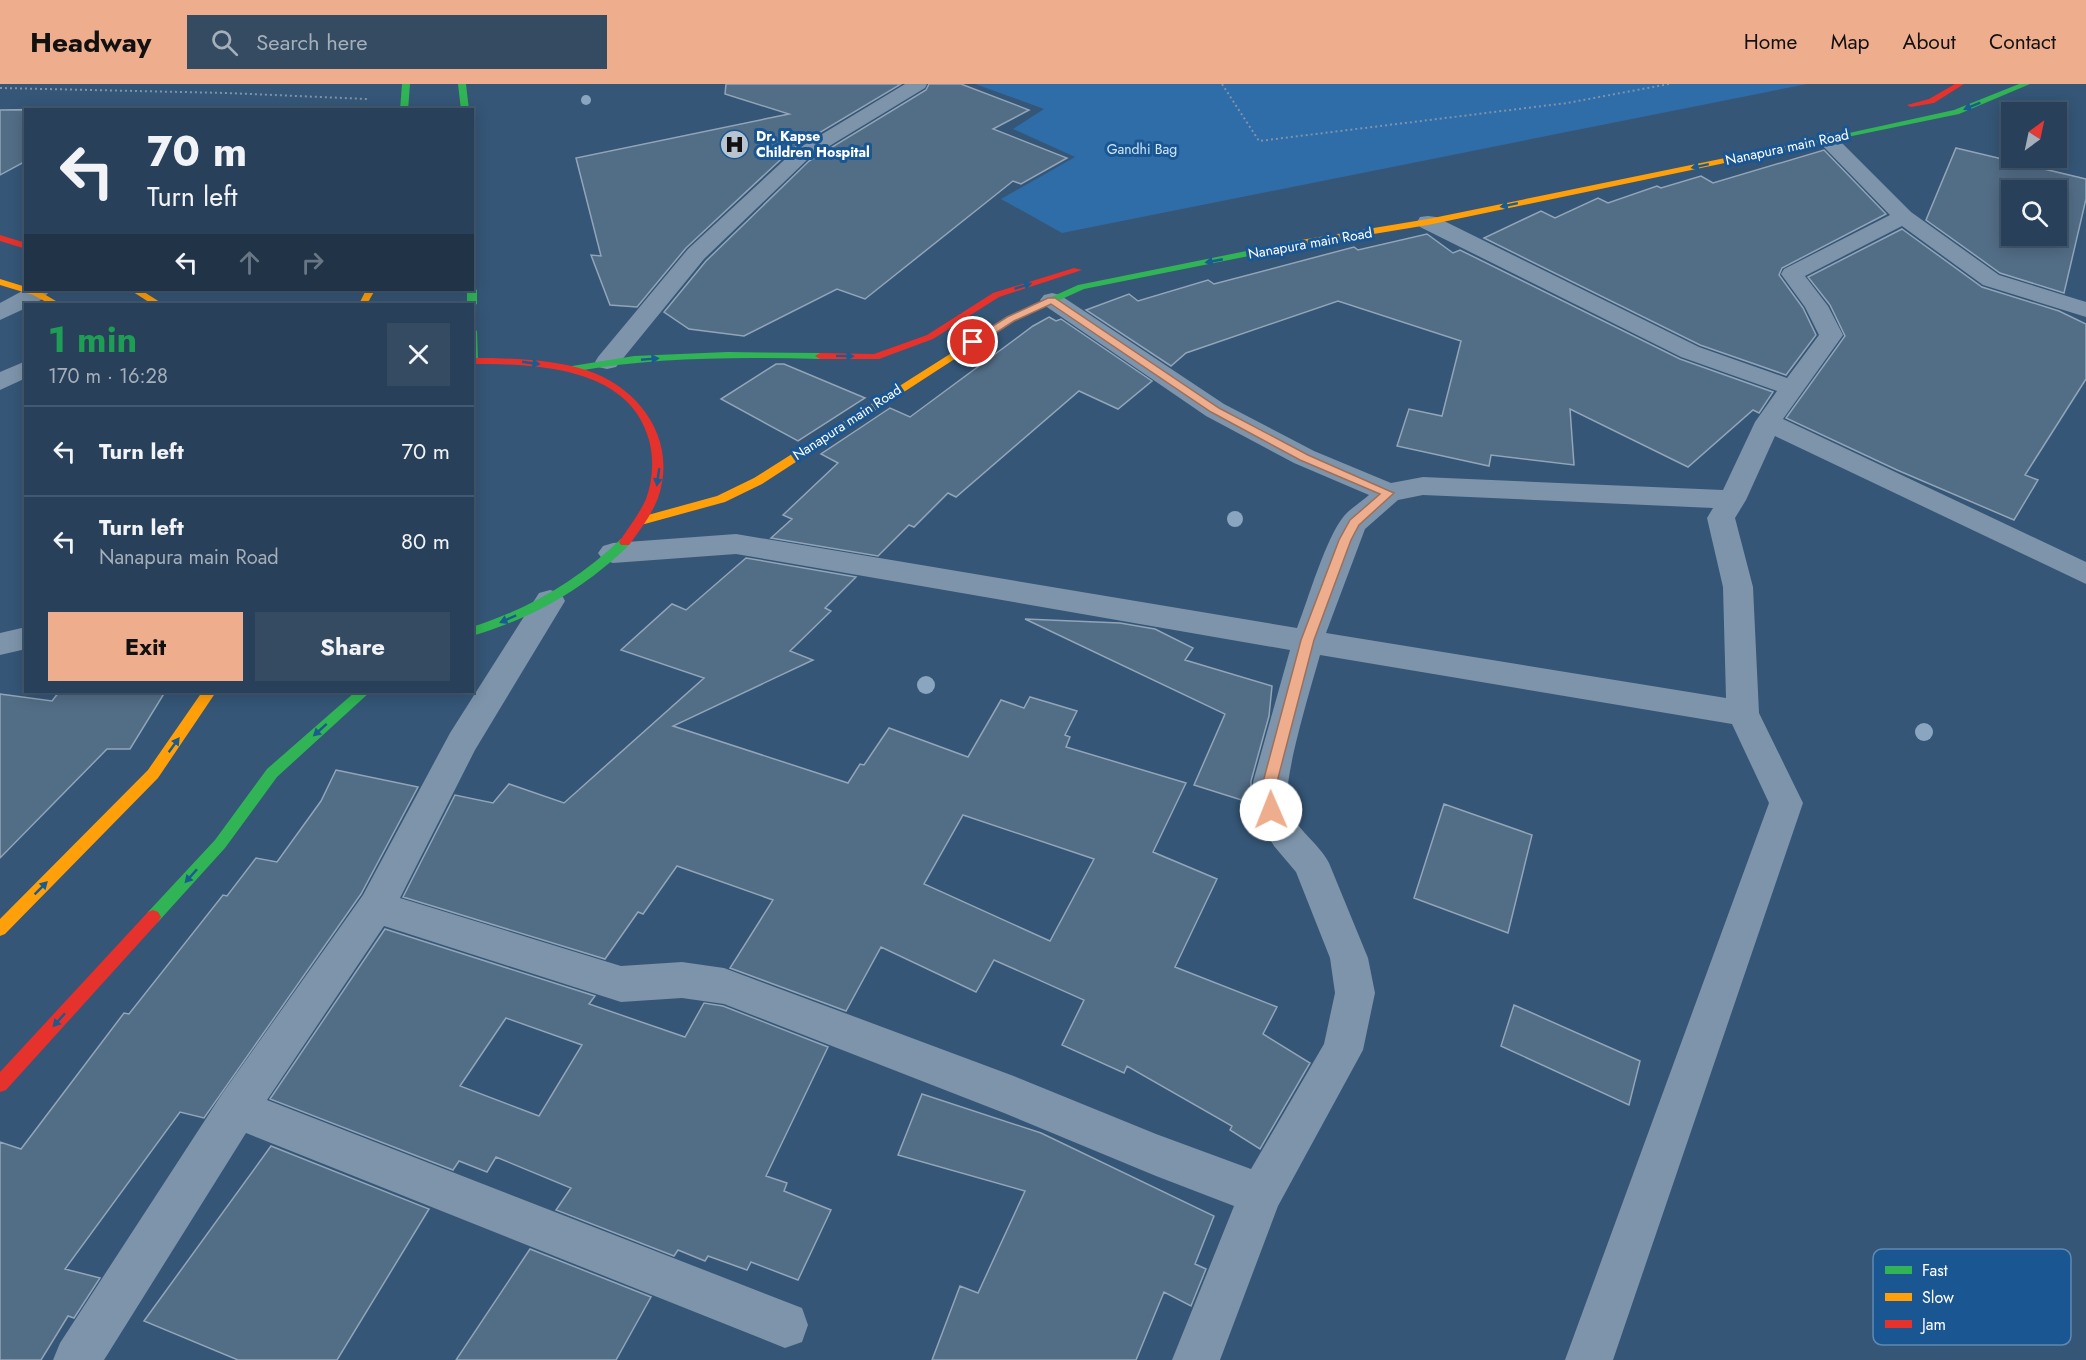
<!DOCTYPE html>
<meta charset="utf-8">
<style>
body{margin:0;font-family:Jost,sans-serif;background:#344b62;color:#f1f3f6;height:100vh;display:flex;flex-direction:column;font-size:22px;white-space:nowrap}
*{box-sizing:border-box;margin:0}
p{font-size:20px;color:#a5afba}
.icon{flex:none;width:33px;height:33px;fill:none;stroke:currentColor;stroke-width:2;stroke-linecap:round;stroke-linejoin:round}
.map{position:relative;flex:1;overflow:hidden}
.drawer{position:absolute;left:24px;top:219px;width:450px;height:390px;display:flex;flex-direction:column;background:#284059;border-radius:0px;box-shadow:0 3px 15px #0003,0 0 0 2px #44596f}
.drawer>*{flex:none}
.banner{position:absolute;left:24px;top:24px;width:450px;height:183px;border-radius:0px;box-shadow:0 3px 15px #0003,0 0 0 2px #44596f;background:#284059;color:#f1f3f6;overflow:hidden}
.needle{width:39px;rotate:33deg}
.tools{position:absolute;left:2001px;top:18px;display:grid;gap:12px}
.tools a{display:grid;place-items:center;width:66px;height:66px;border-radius:0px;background:#284059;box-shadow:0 3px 15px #0003,0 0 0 2px #44596f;font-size:30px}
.pin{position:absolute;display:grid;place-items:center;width:51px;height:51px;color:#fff;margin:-26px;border:3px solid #fff;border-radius:50%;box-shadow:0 2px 6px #0007}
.me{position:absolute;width:66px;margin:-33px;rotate:359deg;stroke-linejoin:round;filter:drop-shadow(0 0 4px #0008)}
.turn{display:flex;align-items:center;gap:21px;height:126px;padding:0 24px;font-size:27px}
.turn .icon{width:78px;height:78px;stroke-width:2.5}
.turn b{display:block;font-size:42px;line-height:51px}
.lanes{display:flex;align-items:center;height:57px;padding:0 24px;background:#0003;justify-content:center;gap:30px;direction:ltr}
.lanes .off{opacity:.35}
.round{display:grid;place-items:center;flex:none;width:63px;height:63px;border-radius:0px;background:#344b62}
.headline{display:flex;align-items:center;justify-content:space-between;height:102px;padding:0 24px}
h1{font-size:36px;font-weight:700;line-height:45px;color:#1e9e55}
.action{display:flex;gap:12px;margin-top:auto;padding:12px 24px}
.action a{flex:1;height:69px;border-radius:0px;background:#eead8d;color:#111;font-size:24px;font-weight:700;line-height:69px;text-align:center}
.action a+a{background:#344b62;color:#f1f3f6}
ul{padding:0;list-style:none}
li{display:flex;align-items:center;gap:18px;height:90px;padding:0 24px;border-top:2px solid #44596f}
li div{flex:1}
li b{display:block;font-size:22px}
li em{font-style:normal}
header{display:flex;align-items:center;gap:36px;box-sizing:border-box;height:84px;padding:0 30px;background:#eead8d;color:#111}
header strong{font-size:28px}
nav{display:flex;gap:33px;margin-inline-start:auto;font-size:21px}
.search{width:420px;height:54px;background:#344b62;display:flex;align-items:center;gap:15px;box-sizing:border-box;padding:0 21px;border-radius:0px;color:#a5afba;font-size:22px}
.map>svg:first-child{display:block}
</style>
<header>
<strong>Headway</strong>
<div class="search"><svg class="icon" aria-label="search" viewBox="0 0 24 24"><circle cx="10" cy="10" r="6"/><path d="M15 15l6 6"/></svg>Search here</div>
<nav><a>Home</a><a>Map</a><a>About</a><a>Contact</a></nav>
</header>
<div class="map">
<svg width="2086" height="1276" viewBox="0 0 2086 1276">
<rect width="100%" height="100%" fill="#355677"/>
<path fill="#2e6da8" d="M 975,0 L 1807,0 L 1062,149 L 1001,115 L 1075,73 L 1013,45 L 1044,25 Z"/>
<path fill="#526d86" stroke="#92a5b8" stroke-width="1.5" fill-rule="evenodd" d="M 726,0 L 901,0 L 792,65 L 686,164 L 637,223 L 610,221 L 591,171 L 601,172 L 576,74 L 789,30 L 725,10 Z
M 929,0 L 961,0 L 1029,26 L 993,45 L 1067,74 L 1021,100 L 1013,97 L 865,215 L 837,205 L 744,252 L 689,245 L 664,228 L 706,177 L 809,77 L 926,6 Z
M 121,24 L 26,26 L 26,77 L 0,91 L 0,26 Z
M 1956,64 L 2086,95 L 2086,115 L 2064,209 L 2000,189 L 1926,136 ZM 2012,106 L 2056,106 L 2056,152 L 2012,152 Z
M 1824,66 L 1886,130 L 1782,184 L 1779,191 L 1803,224 L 1816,251 L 1786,291 L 1700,261 L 1484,154 L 1541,127 L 1555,134 L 1598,114 L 1608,119 L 1657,102 L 1661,104 L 1701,92 L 1713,99 Z
M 1902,145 L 1982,203 L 2059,227 L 2086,240 L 2086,295 L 2025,391 L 2038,396 L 2014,436 L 1897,386 L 1786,334 L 1845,252 L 1830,221 L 1808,193 Z
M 1427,150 L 1453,169 L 1460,166 L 1680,275 L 1773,308 L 1759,329 L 1753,326 L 1688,383 L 1570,325 L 1574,381 L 1491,371 L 1489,382 L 1397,362 L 1409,325 L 1442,332 L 1461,257 L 1338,217 L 1186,269 L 1171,282 L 1086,226 L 1129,210 L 1138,217 L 1208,196 L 1214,200 L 1354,163 L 1358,166 Z
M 1049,233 L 1056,237 L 1061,235 L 1152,297 L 1118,325 L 1079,307 L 956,413 L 948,409 L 914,443 L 909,441 L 878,472 L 771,454 L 792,435 L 783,431 L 838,379 L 821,370 L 890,324 L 910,333 L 1033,242 Z
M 776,280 L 784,280 L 865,314 L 798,357 L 721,315 Z
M 746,474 L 856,493 L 825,524 L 831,527 L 790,567 L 813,576 L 673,642 L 848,699 L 860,680 L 864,681 L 889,644 L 968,673 L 1001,616 L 1024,624 L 1030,613 L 1077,627 L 1065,651 L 1070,653 L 1066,663 L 1186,699 L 1153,768 L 1217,795 L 1175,883 L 1277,923 L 1263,950 L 1310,979 L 1260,1065 L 1230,1046 L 1232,1042 L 1127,982 L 1124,989 L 1062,961 L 1084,916 L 994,876 L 976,908 L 881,863 L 846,927 L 730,884 L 773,816 L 677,782 L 643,830 L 638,828 L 605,875 L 403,813 L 455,711 L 493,719 L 509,700 L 564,719 L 704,594 L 621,566 L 672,520 L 686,526 ZM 963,731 L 1094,775 L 1050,857 L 924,800 Z
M 1025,535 L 1120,539 L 1155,545 L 1193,564 L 1185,576 L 1272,602 L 1269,632 L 1251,697 L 1251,719 L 1194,701 L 1225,630 Z
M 59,608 L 165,608 L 130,665 L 107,665 L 0,774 L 0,610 L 52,617 Z
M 336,686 L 418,703 L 361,810 L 204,1034 L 180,1028 L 65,1185 L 100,1194 L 74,1234 L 68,1232 L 41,1276 L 0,1276 L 0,1058 L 21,1065 L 124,929 L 129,930 L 223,811 L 227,812 L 256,774 L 277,778 L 321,717 Z
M 1444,720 L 1532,751 L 1508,849 L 1414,814 Z
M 385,845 L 595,912 L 589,920 L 685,953 L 704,919 L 723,922 L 828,963 L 766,1092 L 787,1099 L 784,1107 L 831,1126 L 798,1196 L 751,1178 L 747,1186 L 708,1172 L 705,1177 L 678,1166 L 674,1172 L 556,1126 L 571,1104 L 496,1073 L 487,1088 L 459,1077 L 453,1086 L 270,1015 ZM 506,934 L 582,961 L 539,1032 L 460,1002 Z
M 1514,921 L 1640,977 L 1629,1021 L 1501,962 Z
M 922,1010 L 1041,1049 L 1214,1132 L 1195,1180 L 1206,1185 L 1191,1222 L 1164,1208 L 1136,1276 L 932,1276 L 960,1202 L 978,1209 L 1025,1107 L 898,1071 Z
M 271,1062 L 429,1125 L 337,1276 L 238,1276 L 144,1237 Z
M 530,1165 L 651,1213 L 616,1276 L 456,1276 Z"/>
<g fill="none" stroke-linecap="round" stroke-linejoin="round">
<path stroke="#7d94aa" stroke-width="2" stroke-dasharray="2 3" stroke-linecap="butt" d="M 1222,0 L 1259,57 L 1567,19 L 1669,0
M 0,4 L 227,9 L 367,15"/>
<path fill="#7d94aa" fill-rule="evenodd" d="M 905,0 L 927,0 L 925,4 L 808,75 L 704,175 L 616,283 L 607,285 L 598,283 L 595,278 L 598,273 L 688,165 L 794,67 Z
M 1827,49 L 1834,51 L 1911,128 L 1999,191 L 2086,218 L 2086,233 L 1983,201 L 1902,142 L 1805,192 L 1828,222 L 1843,251 L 1783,335 L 2086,478 L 2086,500 L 1775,352 L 1746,416 L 1735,434 L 1753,503 L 1759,629 L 1803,719 L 1613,1276 L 1565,1276 L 1769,719 L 1732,640 L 1320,571 C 1312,600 1281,700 1288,723 C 1295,745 1319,759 1329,779 L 1368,874 L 1375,909 L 1363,966 L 1278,1122 L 1220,1276 L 1172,1276 L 1234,1122 L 1156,1092 L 1004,1029 L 724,920 L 682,914 L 621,918 L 384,842 L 267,1016 L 802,1224 L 808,1241 L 802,1258 L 785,1264 L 246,1049 L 104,1276 L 53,1276 L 60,1259 L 222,1010 L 363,811 L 450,649 L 539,509 L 550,506 L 561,509 L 565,517 L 475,666 L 400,814 L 621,882 L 682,878 L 724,884 L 1011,991 L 1156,1050 L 1251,1085 L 1324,960 L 1335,909 L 1330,874 L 1296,788 L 1274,762 L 1253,726 L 1253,698 L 1290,566 L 736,470 L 613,479 L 603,476 L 598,469 L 603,462 L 613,459 L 736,450 L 1297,544 C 1308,516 1326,453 1344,432 C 1351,424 1361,418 1369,411 L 1294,379 L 1206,332 L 1044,221 L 1040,216 L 1044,211 L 1052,209 L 1060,211 L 1224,320 L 1314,367 L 1391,399 L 1423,393 L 1723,406 L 1755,338 L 1777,307 L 1681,273 L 1420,143 L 1417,138 L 1420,133 L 1428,132 L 1436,133 L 1699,263 L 1787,294 L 1819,251 L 1805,223 L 1781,190 L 1784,185 L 1890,131 L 1820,59 L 1817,55 L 1820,51 ZM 1423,411 L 1713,424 L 1707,434 L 1723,503 L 1726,614 L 1326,549 L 1365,445 L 1398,416 Z
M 26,205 L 45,206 L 48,209 C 42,217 35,220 26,220 L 26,224 L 0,236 L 0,219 Z
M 26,277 L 26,294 L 0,306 L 0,288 Z
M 26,543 L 26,565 L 0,571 L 0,549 Z"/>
<path fill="#30b455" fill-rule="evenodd" d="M 402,0 L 410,0 L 408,26 L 400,26 Z
M 458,0 L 466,0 L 469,26 L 461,26 Z
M 2019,0 L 2030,0 L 1959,30 L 1789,65 L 1785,63 L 1954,26 Z
M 1301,156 L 1306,159 L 1304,161 L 1084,205 L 1013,237 L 984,256 L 980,257 L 975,254 L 1007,233 L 1078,201 Z
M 472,203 L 477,206 L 477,220 L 472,223 L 472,220 L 467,220 L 467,206 L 472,206 Z
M 472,244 L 477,247 L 478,277 L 473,280 Z
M 727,268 L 820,269 L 825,272 L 820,275 C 736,273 654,273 572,288 L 567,285 L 572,282 L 634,272 Z
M 625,454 L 629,455 L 631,458 L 629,461 C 584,505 533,534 472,552 L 472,543 C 529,525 578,496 621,455 Z
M 355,608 L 370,608 L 277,693 L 225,764 L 158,838 L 153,840 L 148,838 L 145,833 L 148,828 L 215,756 L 267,685 Z"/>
<path fill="#ff9f0a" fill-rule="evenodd" d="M 1789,61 L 1792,61 L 1792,65 L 1428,141 L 1301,162 L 1296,159 L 1301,156 L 1428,135 Z
M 0,195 L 26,203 L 26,206 L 39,207 L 61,220 L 50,220 L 33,211 L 0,201 Z
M 130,206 L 141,206 L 163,220 L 152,220 Z
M 366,206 L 375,206 L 367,220 L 359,220 Z
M 980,251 L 985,254 L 984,256 L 762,400 L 725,418 L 641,441 L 635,437 L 637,434 L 717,412 L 754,394 Z
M 202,608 L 216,608 L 158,694 L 5,850 L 0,852 L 0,835 L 148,686 Z"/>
<path fill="#e5322d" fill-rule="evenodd" d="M 1955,0 L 1964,0 L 1934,19 L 1911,23 L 1907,21 L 1929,15 Z
M 0,151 L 26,159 L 26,165 L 0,157 Z
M 1074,184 L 1082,186 L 999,213 L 933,255 L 879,275 L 820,275 L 815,272 L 820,269 L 874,270 L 927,251 L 993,209 Z
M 472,274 C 511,274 549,275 586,286 C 641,304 678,357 658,414 C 651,432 640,446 629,461 L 621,461 L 619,458 C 628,444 639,431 646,415 C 653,396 654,375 649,356 C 629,282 534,280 472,280 Z
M 153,826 L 158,828 L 161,833 L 158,838 L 6,1006 L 0,1008 L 0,988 L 148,828 Z"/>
</g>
<g fill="#8aa5c0">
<circle cx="586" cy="16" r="5"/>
<circle cx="1235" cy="435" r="8"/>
<circle cx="926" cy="601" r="9"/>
<circle cx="1924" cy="648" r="9"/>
</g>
<defs><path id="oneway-solid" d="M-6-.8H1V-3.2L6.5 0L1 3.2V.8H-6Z" transform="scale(1.5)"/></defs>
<g fill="#1b5c8f">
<use href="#oneway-solid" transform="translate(1972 22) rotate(158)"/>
<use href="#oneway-solid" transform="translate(1700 82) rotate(168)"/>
<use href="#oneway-solid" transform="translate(1509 121) rotate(168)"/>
<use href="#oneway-solid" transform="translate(1214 177) rotate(169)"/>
<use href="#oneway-solid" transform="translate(1023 202) rotate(-18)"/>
<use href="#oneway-solid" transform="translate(845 272) rotate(1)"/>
<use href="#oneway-solid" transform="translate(650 275) rotate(-5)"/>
<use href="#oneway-solid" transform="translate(531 279) rotate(8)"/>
<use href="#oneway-solid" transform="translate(658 393) rotate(98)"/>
<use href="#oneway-solid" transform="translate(508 535) rotate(156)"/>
<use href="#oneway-solid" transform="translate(320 646) rotate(138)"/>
<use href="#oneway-solid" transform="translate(174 661) rotate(-54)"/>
<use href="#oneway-solid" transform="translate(191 792) rotate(132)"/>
<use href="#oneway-solid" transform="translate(41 804) rotate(-45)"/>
<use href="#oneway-solid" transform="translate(59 936) rotate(132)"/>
</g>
<path fill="#eead8d" stroke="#9b705c" stroke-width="1.5" d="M 1048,214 L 1055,214 L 1219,324 L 1308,371 L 1394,409 L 1359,441 L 1351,456 L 1314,556 L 1277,698 L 1279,726 L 1277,731 L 1266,731 L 1263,698 L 1301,556 L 1339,456 L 1350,436 L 1380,410 L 1300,376 L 1211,328 L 1051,220 L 1014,237 L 977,261 L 968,258 L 1007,233 Z"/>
<defs>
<symbol id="hospital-disc" viewBox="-11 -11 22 22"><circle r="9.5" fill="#b8c4cf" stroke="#1a5792"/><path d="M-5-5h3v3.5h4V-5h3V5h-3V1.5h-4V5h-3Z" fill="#111"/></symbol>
</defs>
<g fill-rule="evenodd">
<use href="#hospital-disc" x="718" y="44" width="33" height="33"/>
</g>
<g text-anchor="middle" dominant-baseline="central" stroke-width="6" stroke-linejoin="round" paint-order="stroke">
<g font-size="14" font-weight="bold" fill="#fff" stroke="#1a5792" text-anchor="start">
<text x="756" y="52">Dr. Kapse<tspan x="756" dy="16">Children Hospital</tspan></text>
</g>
<g font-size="14" fill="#fff" stroke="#1a5792">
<text transform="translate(1787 63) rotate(-12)">Nanapura main Road</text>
<text transform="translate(1310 159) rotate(-10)">Nanapura main Road</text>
<text transform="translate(847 338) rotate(-33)">Nanapura main Road</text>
</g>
<g font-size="14" fill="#d0e6fb" stroke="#1a5792">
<text x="1142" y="65">Gandhi Bag</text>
</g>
</g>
<rect x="1873" y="1165" width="198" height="96" rx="9" fill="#1a5792" stroke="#5f89b3" stroke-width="1.5"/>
<rect x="1885" y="1182" width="27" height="8" fill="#30b455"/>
<rect x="1885" y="1209" width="27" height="8" fill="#ff9f0a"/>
<rect x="1885" y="1236" width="27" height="8" fill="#e5322d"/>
<g font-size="16" fill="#fff">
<text x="1922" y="1192">Fast</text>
<text x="1922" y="1219">Slow</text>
<text x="1922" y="1246">Jam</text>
</g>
</svg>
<div class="tools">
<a><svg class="needle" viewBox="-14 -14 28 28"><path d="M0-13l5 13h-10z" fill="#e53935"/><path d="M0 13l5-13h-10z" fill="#a5afba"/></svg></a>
<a><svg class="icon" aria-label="search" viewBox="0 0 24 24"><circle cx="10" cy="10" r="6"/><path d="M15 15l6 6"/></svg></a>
</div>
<div class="pin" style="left:973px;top:258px;background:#d93025"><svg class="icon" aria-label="arrive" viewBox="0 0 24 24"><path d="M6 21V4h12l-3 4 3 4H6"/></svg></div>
<svg class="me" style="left:1271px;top:726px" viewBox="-20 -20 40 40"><circle r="19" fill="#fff"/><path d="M0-13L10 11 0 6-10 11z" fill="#eead8d"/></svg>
<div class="banner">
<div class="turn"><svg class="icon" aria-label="left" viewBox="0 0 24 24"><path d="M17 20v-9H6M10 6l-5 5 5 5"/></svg><div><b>70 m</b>Turn left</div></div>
<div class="lanes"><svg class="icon" aria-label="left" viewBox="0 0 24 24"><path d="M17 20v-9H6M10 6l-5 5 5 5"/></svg><svg class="icon off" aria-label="ahead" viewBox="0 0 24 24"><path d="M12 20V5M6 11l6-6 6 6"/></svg><svg class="icon off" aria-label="right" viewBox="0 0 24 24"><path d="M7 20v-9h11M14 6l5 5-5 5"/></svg></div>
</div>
<section class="drawer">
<div class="headline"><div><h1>1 min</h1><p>170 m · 16:28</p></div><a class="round"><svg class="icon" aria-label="close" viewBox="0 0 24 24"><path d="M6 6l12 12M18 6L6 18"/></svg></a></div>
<ul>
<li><svg class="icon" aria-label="left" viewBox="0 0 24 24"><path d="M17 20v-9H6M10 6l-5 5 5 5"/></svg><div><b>Turn left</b></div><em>70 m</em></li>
<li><svg class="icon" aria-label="left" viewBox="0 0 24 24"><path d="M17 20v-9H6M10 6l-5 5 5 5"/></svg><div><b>Turn left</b><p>Nanapura main Road</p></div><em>80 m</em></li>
</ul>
<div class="action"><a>Exit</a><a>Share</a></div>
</section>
</div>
